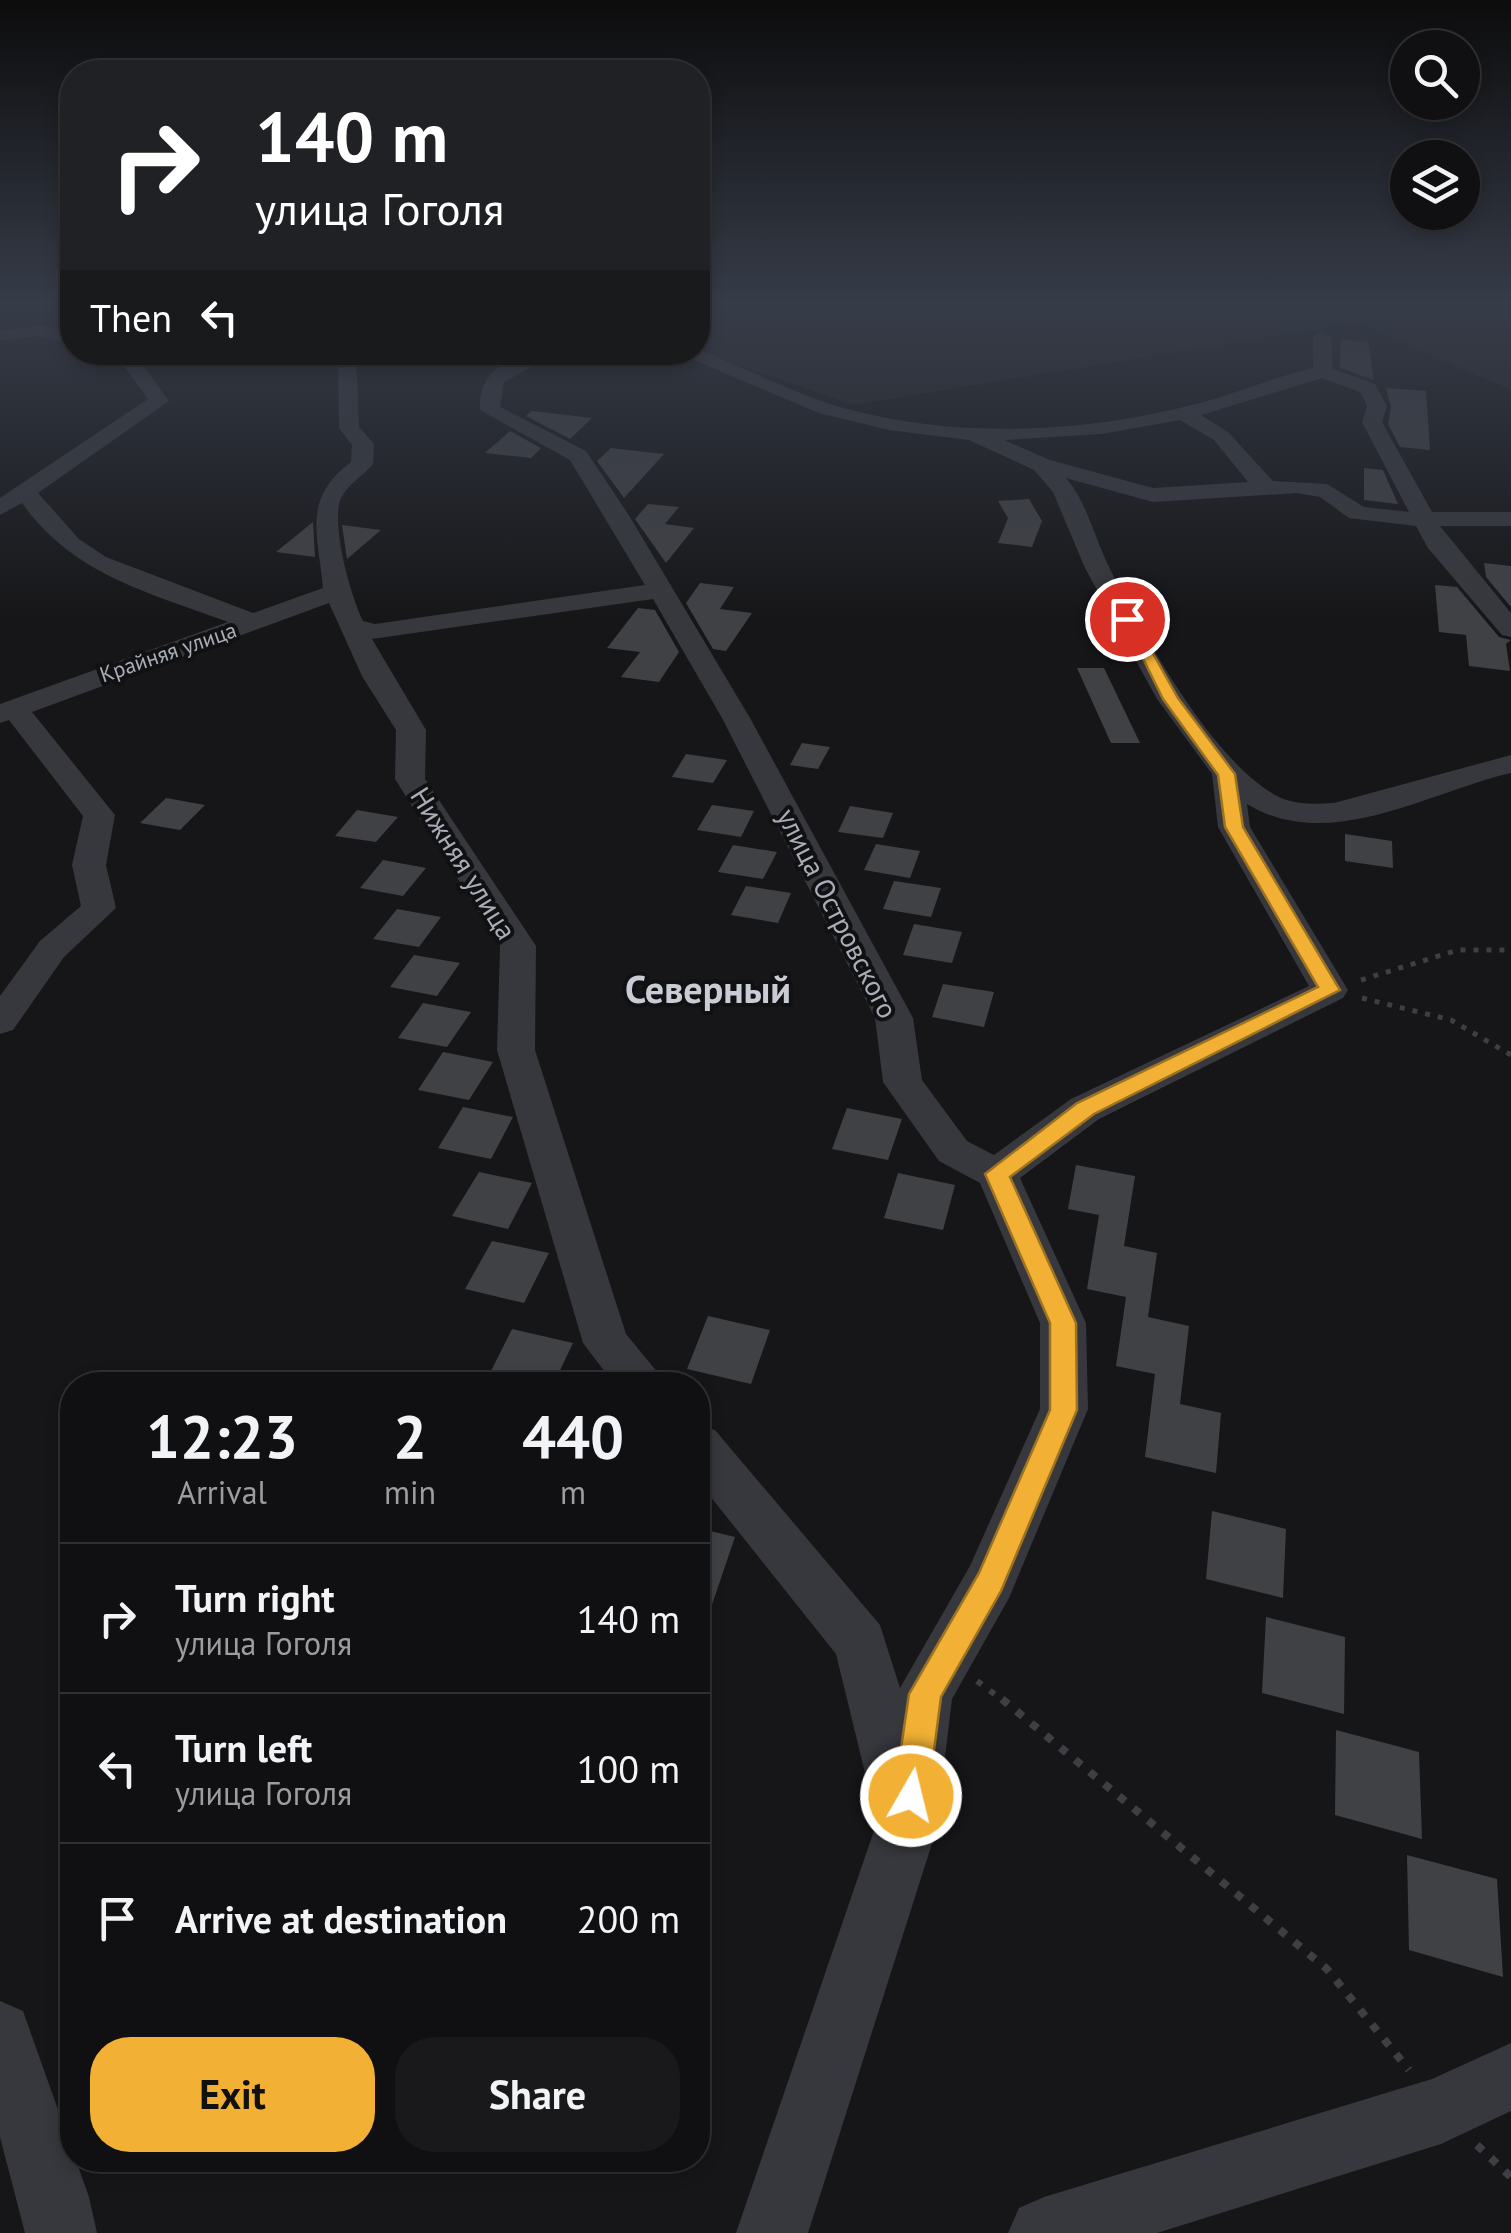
<!DOCTYPE html>
<meta charset="utf-8">
<style>
body{margin:0;font-family:"PT Sans",sans-serif;background:#19191b;color:#f1f3f6;height:100vh;display:flex;flex-direction:column;font-size:38px;white-space:nowrap}
*{box-sizing:border-box;margin:0}
p{font-size:32px;color:#9c9d9f}
.icon{flex:none;width:55px;height:55px;fill:none;stroke:currentColor;stroke-width:2;stroke-linecap:round;stroke-linejoin:round}
.map{position:relative;flex:1;overflow:hidden}
.drawer{position:absolute;left:60px;top:1372px;width:650px;height:800px;display:flex;flex-direction:column;background:#101012;border-radius:40px;box-shadow:0 5px 15px #0003,0 0 0 2px #303032}
.drawer>*{flex:none}
.banner{position:absolute;left:60px;top:60px;width:650px;height:305px;border-radius:40px;box-shadow:0 5px 15px #0003,0 0 0 2px #303032;background:#202124;color:#fff;overflow:hidden}
.controls{position:absolute;left:1390px;top:30px;display:grid;gap:20px}
.controls a{display:grid;place-items:center;width:90px;height:90px;border-radius:50%;background:#101012;box-shadow:0 5px 15px #0003,0 0 0 2px #303032;font-size:50px}
.pin{position:absolute;display:grid;place-items:center;width:85px;height:85px;color:#fff;margin:-42px;border:5px solid #fff;border-radius:50%;box-shadow:0 2px 10px #0007}
.me{position:absolute;width:110px;margin:-55px;rotate:8deg;stroke-linejoin:round;filter:drop-shadow(0 0 8px #0008)}
.turn{display:flex;align-items:center;gap:35px;height:210px;padding:0 30px;font-size:45px}
.turn .icon{width:130px;height:130px;stroke-width:2.5}
.turn b{display:block;font-size:70px;line-height:85px}
.then{display:flex;align-items:center;height:95px;padding:0 30px;background:#0003;gap:20px;font-size:38px}
.eta{display:flex;justify-content:space-evenly;align-items:center;height:170px;text-align:center}
.eta b{font-size:60px;font-weight:700;line-height:70px}
.cta{display:flex;gap:20px;margin-top:auto;padding:20px 30px}
.cta a{flex:1;height:115px;border-radius:40px;background:#f2b134;color:#111;font-size:40px;font-weight:700;line-height:115px;text-align:center}
.cta a+a{background:#19191b;color:#f1f3f6}
ul{padding:0;list-style:none}
li{display:flex;align-items:center;gap:30px;height:150px;padding:0 30px;border-top:2px solid #303032}
li div{flex:1}
li b{display:block;font-size:38px}
li em{font-style:normal}
.map>svg:first-child{display:block}
</style>
<div class="map">
<svg width="1511" height="2233" viewBox="0 0 1511 2233">
<rect width="100%" height="100%" fill="#161618"/>
<path fill="#222225" d="M 698,306 L 1511,306 L 1511,390 L 1357,322 L 853,405 L 698,351 Z"/>
<path fill="#404145" d="M 1341,339 L 1368,342 L 1374,380 L 1340,368 Z
M 1386,388 L 1426,391 L 1430,450 L 1400,447 L 1388,424 L 1391,407 Z
M 532,411 L 592,418 L 570,439 L 526,416 Z
M 510,431 L 541,448 L 531,458 L 485,453 Z
M 611,448 L 664,454 L 624,498 L 597,461 Z
M 1364,468 L 1383,470 L 1398,504 L 1364,500 Z
M 1029,499 L 1042,521 L 1032,547 L 998,543 L 1008,518 L 998,501 Z
M 648,504 L 679,507 L 665,524 L 694,528 L 666,563 L 635,519 Z
M 313,522 L 315,557 L 276,552 Z
M 342,525 L 381,530 L 347,559 Z
M 1484,563 L 1511,566 L 1511,607 L 1486,577 Z
M 700,583 L 734,587 L 720,609 L 752,613 L 726,651 L 713,649 L 686,603 Z
M 1435,585 L 1457,587 L 1499,637 L 1511,640 L 1506,644 L 1510,671 L 1469,666 L 1466,635 L 1439,632 Z
M 638,608 L 655,610 L 679,652 L 659,682 L 621,677 L 640,652 L 607,648 Z
M 1077,668 L 1104,668 L 1140,743 L 1111,743 Z
M 802,743 L 830,747 L 818,769 L 790,765 Z
M 686,754 L 727,760 L 713,783 L 672,777 Z
M 166,798 L 205,805 L 180,830 L 140,823 Z
M 712,805 L 754,811 L 741,837 L 697,830 Z
M 850,806 L 893,813 L 883,838 L 838,832 Z
M 357,810 L 398,817 L 376,842 L 335,836 Z
M 1345,834 L 1392,841 L 1393,868 L 1345,861 Z
M 876,844 L 920,851 L 910,878 L 864,870 Z
M 733,845 L 777,852 L 763,879 L 718,872 Z
M 383,860 L 426,868 L 403,896 L 360,888 Z
M 894,881 L 941,888 L 931,917 L 883,909 Z
M 746,886 L 791,893 L 778,923 L 731,915 Z
M 397,909 L 441,917 L 419,947 L 373,939 Z
M 914,924 L 962,932 L 952,963 L 903,955 Z
M 414,955 L 460,963 L 437,996 L 390,987 Z
M 943,984 L 994,992 L 984,1027 L 932,1017 Z
M 423,1003 L 471,1012 L 447,1047 L 398,1038 Z
M 443,1052 L 493,1062 L 469,1100 L 418,1090 Z
M 463,1107 L 513,1117 L 491,1159 L 438,1148 Z
M 847,1108 L 902,1119 L 888,1160 L 832,1149 Z
M 1076,1165 L 1135,1176 L 1124,1246 L 1157,1253 L 1148,1317 L 1189,1326 L 1180,1404 L 1221,1413 L 1216,1473 L 1145,1457 L 1155,1374 L 1116,1366 L 1126,1297 L 1087,1289 L 1099,1215 L 1068,1209 Z
M 479,1172 L 532,1183 L 508,1229 L 452,1216 Z
M 898,1173 L 955,1185 L 943,1230 L 884,1218 Z
M 492,1241 L 549,1253 L 524,1303 L 465,1289 Z
M 708,1316 L 770,1330 L 751,1384 L 687,1369 Z
M 512,1329 L 573,1343 L 553,1385 L 484,1385 Z
M 1212,1511 L 1286,1529 L 1283,1598 L 1206,1579 Z
M 698,1528 L 735,1537 L 702,1634 L 698,1633 Z
M 1266,1617 L 1345,1637 L 1344,1714 L 1262,1693 Z
M 1336,1730 L 1419,1752 L 1422,1839 L 1335,1815 Z
M 1407,1855 L 1497,1879 L 1503,1977 L 1409,1950 Z"/>
<g fill="none" stroke-linecap="round" stroke-linejoin="round">
<path stroke="#3d3f44" stroke-width="5" stroke-dasharray="5 8" stroke-linecap="butt" d="M 1361,980 L 1458,950 L 1511,950
M 1362,998 L 1451,1020 L 1511,1055"/>
<path stroke="#3d3f44" stroke-width="6" stroke-dasharray="6 10" stroke-linecap="butt" d="M 977,1681 L 1005,1702"/>
<path stroke="#3d3f44" stroke-width="8" stroke-dasharray="8 11" stroke-linecap="butt" d="M 1002,1699 L 1327,1969 L 1409,2070
M 1477,2145 L 1511,2177"/>
<path fill="#37383d" fill-rule="evenodd" d="M 40,325 L 72,334 L 72,345 L 39,336 L 0,341 L 0,331 Z
M 1322,331 L 1331,337 L 1333,369 L 1375,384 L 1387,406 L 1382,422 L 1432,512 L 1511,512 L 1511,526 L 1440,526 L 1511,613 L 1511,637 L 1502,635 L 1428,548 L 1416,526 L 1349,518 L 1320,497 L 1297,493 L 1153,502 L 1066,478 C 1087,502 1095,539 1109,567 C 1142,633 1214,766 1281,798 C 1298,805 1316,804 1334,803 L 1511,755 L 1511,773 C 1428,792 1329,854 1247,804 L 1250,827 L 1348,990 L 1343,998 L 1099,1119 L 1020,1178 L 1086,1323 L 1088,1409 L 1009,1598 L 952,1699 L 936,1831 L 808,2233 L 736,2233 L 877,1822 L 836,1654 L 698,1481 L 698,1425 L 715,1430 L 880,1625 L 900,1688 L 970,1566 L 1040,1409 L 1040,1323 L 980,1183 L 939,1161 L 883,1082 L 875,1018 L 722,718 L 653,599 L 372,639 L 426,730 L 425,779 L 536,946 L 535,1050 L 626,1334 L 668,1385 L 615,1385 L 583,1343 L 497,1050 L 500,946 L 395,779 L 396,730 L 362,676 L 329,603 L 32,712 L 115,815 L 106,865 L 116,908 L 64,957 L 13,1030 L 0,1034 L 0,996 L 40,941 L 81,906 L 72,865 L 83,816 L 9,720 L 0,723 L 0,704 L 228,622 C 150,593 73,575 22,503 L 0,515 L 0,498 L 148,399 L 114,352 L 133,352 L 169,401 L 38,493 L 79,539 L 106,557 L 253,613 L 323,588 C 318,533 302,499 351,462 L 352,445 L 339,428 L 338,352 L 356,352 L 359,427 L 374,444 L 373,464 C 362,477 349,483 341,498 C 330,523 351,597 363,621 L 375,624 L 645,585 L 570,460 L 480,410 C 477,364 522,352 559,352 L 504,382 L 500,407 L 586,451 L 630,517 L 750,718 L 913,1018 L 922,1080 L 967,1141 L 994,1155 L 1071,1099 L 1309,986 L 1218,827 L 1212,774 L 1157,699 L 1085,568 L 1053,492 L 1034,470 L 969,440 L 889,430 L 819,413 L 675,352 L 698,350 C 748,368 795,395 847,409 C 959,439 1085,433 1196,404 C 1236,394 1273,377 1313,368 L 1313,337 ZM 1322,378 L 1360,392 L 1367,406 L 1362,422 L 1409,512 L 1364,507 L 1327,484 L 1273,481 L 1228,432 L 1201,415 ZM 1180,420 L 1214,440 L 1248,482 L 1153,488 L 1050,460 L 1004,440 L 1101,434 Z
M 0,2001 L 23,2011 L 89,2197 L 97,2233 L 25,2233 L 0,2137 Z
M 1511,2043 L 1511,2111 L 1441,2144 L 1157,2233 L 1008,2233 L 1019,2208 L 1044,2197 L 1432,2079 Z"/>
</g>
<linearGradient id="sky" x2="0" y2="1"><stop stop-color="#0c0c0d"/><stop offset="0.49" stop-color="#363c48"/><stop offset="1" stop-color="#363c48" stop-opacity="0"/></linearGradient>
<rect width="1511" height="619" fill="url(#sky)"/>
<path fill="#f2b134" stroke="#9d7322" stroke-width="2.5" d="M 1122,616 L 1132,616 L 1178,698 L 1235,774 L 1243,827 L 1340,990 L 1094,1114 L 1010,1177 L 1076,1323 L 1077,1410 L 1001,1591 L 941,1697 L 928,1796 L 923,1808 L 911,1813 L 899,1808 L 894,1796 L 909,1694 L 979,1573 L 1050,1410 L 1050,1323 L 985,1174 L 1077,1103 L 1318,987 L 1225,827 L 1218,775 L 1163,699 Z"/>
<g text-anchor="middle" dominant-baseline="central" stroke-width="8" stroke-linejoin="round" paint-order="stroke">
<g font-size="22" fill="#a8adb8" stroke="#111113">
<text transform="translate(168 652) rotate(-19)">Крайняя улица</text>
</g>
<g font-size="28" fill="#a8adb8" stroke="#111113">
<text transform="translate(464 863) rotate(58)">Нижняя улица</text>
<text transform="translate(838 913) rotate(63)">улица Островского</text>
</g>
<g font-size="38" font-weight="bold" fill="#c9ccd4" stroke="#111113">
<text x="708" y="988">Северный</text>
</g>
</g>
</svg>
<div class="controls">
<a><svg class="icon" aria-label="search" viewBox="0 0 24 24"><circle cx="10" cy="10" r="6"/><path d="M15 15l6 6"/></svg></a>
<a><svg class="icon" aria-label="layers" viewBox="0 0 24 24"><path d="M12 4l9 5-9 5-9-5zM3 14l9 5 9-5"/></svg></a>
</div>
<div class="pin" style="left:1127px;top:619px;background:#d93025"><svg class="icon" aria-label="arrive" viewBox="0 0 24 24"><path d="M6 21V4h12l-3 4 3 4H6"/></svg></div>
<svg class="me" style="left:911px;top:1796px" viewBox="-20 -20 40 40"><circle r="17" fill="#f2b134" stroke="#fff" stroke-width="3"/><path d="M0-11L8 9 0 5-8 9z" fill="#fff"/></svg>
<div class="banner">
<div class="turn"><svg class="icon" aria-label="right" viewBox="0 0 24 24"><path d="M7 20v-9h11M14 6l5 5-5 5"/></svg><div><b>140 m</b>улица Гоголя</div></div>
<div class="then">Then<svg class="icon" aria-label="left" viewBox="0 0 24 24"><path d="M17 20v-9H6M10 6l-5 5 5 5"/></svg></div>
</div>
<section class="drawer">
<div class="eta">
<div><b>12:23</b><p>Arrival</p></div>
<div><b>2</b><p>min</p></div>
<div><b>440</b><p>m</p></div>
</div>
<ul>
<li><svg class="icon" aria-label="right" viewBox="0 0 24 24"><path d="M7 20v-9h11M14 6l5 5-5 5"/></svg><div><b>Turn right</b><p>улица Гоголя</p></div><em>140 m</em></li>
<li><svg class="icon" aria-label="left" viewBox="0 0 24 24"><path d="M17 20v-9H6M10 6l-5 5 5 5"/></svg><div><b>Turn left</b><p>улица Гоголя</p></div><em>100 m</em></li>
<li><svg class="icon" aria-label="arrive" viewBox="0 0 24 24"><path d="M6 21V4h12l-3 4 3 4H6"/></svg><div><b>Arrive at destination</b></div><em>200 m</em></li>
</ul>
<div class="cta"><a>Exit</a><a>Share</a></div>
</section>
</div>
